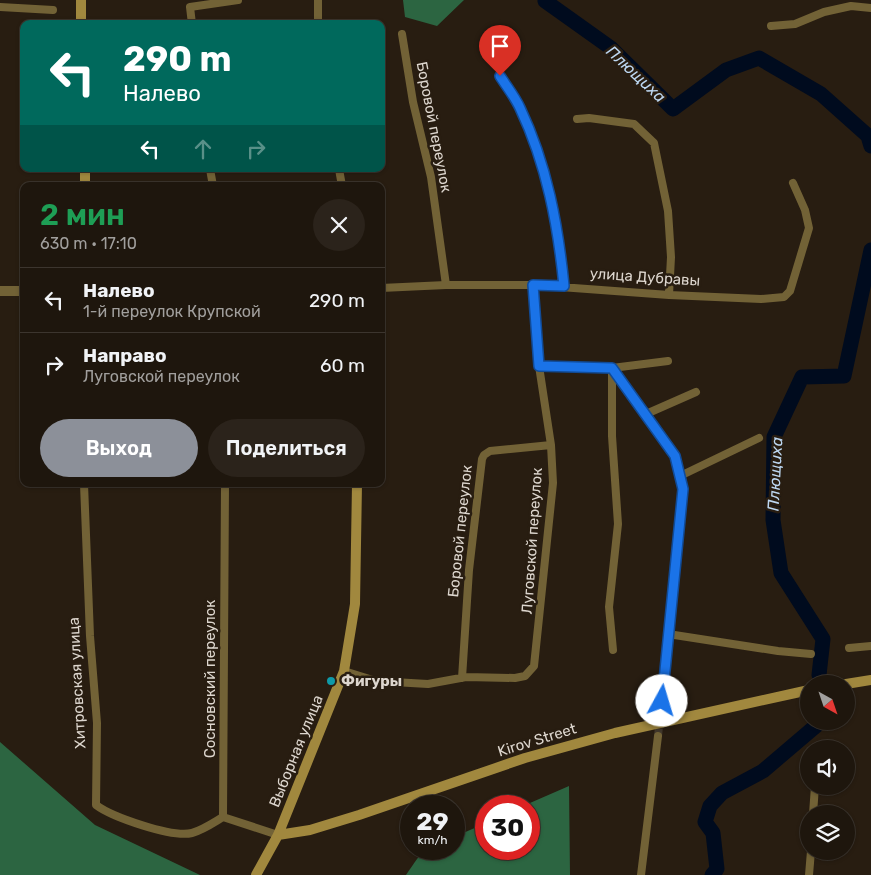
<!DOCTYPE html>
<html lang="ru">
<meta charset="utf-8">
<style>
body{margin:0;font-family:Rubik,sans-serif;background:#2b231b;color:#f1f3f6;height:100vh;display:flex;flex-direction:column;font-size:19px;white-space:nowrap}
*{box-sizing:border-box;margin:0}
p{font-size:16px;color:#a19f9d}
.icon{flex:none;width:28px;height:28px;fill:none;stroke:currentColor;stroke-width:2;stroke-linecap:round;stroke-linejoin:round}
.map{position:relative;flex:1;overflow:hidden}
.sheet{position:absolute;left:20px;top:182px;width:365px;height:305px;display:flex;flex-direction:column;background:#1e160d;border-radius:10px;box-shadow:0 1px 4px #0004,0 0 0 1px #3c352e}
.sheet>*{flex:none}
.banner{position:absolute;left:20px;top:20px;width:365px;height:152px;border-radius:10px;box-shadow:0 1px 4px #0004,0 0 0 1px #3c352e;background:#00695c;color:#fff;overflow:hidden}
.needle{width:32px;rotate:140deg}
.tools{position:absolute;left:800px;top:675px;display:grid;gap:10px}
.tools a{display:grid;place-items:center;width:55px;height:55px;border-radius:50%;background:#1e160d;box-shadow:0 1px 4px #0004,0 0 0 1px #3c352e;font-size:25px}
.speed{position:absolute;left:400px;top:795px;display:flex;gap:10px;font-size:25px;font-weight:700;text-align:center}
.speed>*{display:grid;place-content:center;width:65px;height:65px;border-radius:50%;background:#1e160d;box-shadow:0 1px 4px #0004,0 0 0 1px #3c352e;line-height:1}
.speed small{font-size:12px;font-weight:400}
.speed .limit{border:8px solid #d22;background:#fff;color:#111}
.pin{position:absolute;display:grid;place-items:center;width:42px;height:42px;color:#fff;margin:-51px -21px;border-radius:50% 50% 50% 0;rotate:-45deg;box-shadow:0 0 5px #0007}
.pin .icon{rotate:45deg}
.me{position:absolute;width:55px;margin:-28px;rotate:6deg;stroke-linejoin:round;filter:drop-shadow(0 0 4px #0008)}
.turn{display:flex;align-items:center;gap:18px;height:105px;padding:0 20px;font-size:22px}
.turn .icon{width:65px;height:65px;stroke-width:2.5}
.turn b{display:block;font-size:35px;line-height:42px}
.lanes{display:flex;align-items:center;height:48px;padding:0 20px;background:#0003;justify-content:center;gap:25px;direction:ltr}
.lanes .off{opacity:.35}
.round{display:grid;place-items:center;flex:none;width:52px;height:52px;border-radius:26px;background:#2b231b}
.headline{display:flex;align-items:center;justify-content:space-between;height:85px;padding:0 20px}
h1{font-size:30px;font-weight:600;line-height:38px;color:#1e9e55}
.cta{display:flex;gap:10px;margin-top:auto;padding:10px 20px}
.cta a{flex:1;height:58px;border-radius:30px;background:#8c9099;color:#fff;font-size:20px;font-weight:600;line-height:58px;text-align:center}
.cta a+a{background:#2b231b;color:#f1f3f6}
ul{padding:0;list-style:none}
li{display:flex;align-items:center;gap:15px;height:65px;padding:0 20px;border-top:1px solid #3c352e}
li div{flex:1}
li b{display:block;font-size:19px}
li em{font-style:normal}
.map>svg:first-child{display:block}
</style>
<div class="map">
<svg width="871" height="875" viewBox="0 0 871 875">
<rect width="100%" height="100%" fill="#281d11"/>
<path fill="#2c6541" d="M 403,0 L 464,0 L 437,26 L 405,17 Z
M 0,742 L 95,825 L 200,875 L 0,875 Z
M 569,786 L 570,875 L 406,875 C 425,848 420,849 454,849 L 454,837 L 486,823 L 486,849 L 529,849 L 529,806 L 523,806 Z"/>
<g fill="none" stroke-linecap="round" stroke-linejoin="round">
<path stroke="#000b1e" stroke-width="15" d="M 545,1 L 611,48 L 673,109 L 726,70 L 759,58 L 821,94 L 868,136 L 871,146
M 819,675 L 823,639 L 781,573 L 773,520 L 774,437 L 802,377 L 844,376 L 871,250
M 712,875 L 717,869 L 713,833 L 705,822 L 710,806 L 722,793 L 763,771 L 817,725 L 816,721"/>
<path stroke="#43392d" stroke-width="8" stroke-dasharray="8 4" stroke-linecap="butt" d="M 658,736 L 661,707"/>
<path stroke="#726236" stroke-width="8" d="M 318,0 L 318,24
M 0,7 L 53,10
M 192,24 L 190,7 L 238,0
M 771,26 L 795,24 L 824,12 L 851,6 L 871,8
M 402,34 L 413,102 L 431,177 L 446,285
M 500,76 C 507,87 515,97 520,108 C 547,165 558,225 564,286
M 577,119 L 589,118 L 634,124 L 654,143 L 668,211 L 671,257 L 669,295
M 210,169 L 213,186
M 339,169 L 342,186
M 381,288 L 446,285 L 533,285 L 669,295 L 761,299 L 784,297 L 790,291 L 809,228 L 805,210 L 793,183
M 539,366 L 612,368 L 668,361
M 612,368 L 675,456 L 683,489 L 661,707
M 612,368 L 612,436 L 618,524 L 609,607 L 613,650
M 646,414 L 696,392
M 680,476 L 759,438
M 84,484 L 90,636 L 97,723 L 96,805 C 112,817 172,838 192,833 C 203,830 213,823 223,817
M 225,484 L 223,817 L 278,835
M 668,634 L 778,651 L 811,654
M 849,648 L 871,646
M 344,671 L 376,681 L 428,684 L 466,677 L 515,678 L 525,676 L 534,666 L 553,483 L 551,445 L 539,366 L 533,285
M 462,678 L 469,570 L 482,459 L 484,455 L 490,451 L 551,445
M 813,814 L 815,786
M 641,875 L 658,736
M 809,875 L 811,851"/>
<path stroke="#726236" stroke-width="10" d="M 0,291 L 24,291"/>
<path stroke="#a1883e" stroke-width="10" d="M 81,0 L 81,24
M 85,169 L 85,186
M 846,684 L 871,680
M 278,835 L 310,830 L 359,815 L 525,758 L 615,733 L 809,690
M 256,875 L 278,835 L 344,671 L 355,604 L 357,484"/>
</g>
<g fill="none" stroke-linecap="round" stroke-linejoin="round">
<defs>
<path id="route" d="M 500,76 C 507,87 515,97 520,108 C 547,165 558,225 564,286 L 533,285 L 539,366 L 612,368 L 675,456 L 683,489 L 662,701"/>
</defs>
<use href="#route" stroke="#114b97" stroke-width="12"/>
<use href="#route" stroke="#1a73e8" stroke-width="9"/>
</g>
<circle fill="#0f9aa8" stroke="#281d11" stroke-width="2" cx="331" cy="681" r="5"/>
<g text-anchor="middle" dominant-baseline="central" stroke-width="5" stroke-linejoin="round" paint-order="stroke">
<g font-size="15" fill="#ddd6ce" stroke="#281d11">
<text transform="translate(434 127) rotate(79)">Боровой переулок</text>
<text transform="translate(645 277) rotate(4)">улица Дубравы</text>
<text transform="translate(460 531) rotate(-84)">Боровой переулок</text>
<text transform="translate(532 541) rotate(-86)">Луговской переулок</text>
<text transform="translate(210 679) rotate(-90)">Сосновский переулок</text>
<text transform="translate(77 683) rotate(-93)">Хитровская улица</text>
<text transform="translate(537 740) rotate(-17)">Kirov Street</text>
<text transform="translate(296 751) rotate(-68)">Выборная улица</text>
</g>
<g font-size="15" font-weight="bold" fill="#ddd6ce" stroke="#281d11" text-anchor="start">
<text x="341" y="681">Фигуры</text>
</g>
<g font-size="16" font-style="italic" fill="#bdd7f1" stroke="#281d11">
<text transform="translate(636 74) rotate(43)">Плющиха</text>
<text transform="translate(775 474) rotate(-87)">Плющиха</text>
</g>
</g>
</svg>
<div class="tools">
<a><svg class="needle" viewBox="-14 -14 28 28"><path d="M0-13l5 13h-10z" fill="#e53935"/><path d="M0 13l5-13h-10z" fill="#a19f9d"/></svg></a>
<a><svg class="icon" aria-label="sound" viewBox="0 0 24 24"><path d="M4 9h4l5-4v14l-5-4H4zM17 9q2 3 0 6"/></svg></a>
<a><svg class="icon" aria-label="layers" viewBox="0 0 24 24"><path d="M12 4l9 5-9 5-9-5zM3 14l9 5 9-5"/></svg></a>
</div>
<div class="speed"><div>29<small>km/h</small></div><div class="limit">30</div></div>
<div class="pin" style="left:500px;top:76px;background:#d93025"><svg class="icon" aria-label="arrive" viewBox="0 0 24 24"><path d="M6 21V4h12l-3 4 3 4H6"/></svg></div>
<svg class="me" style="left:662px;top:701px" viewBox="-20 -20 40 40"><circle r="19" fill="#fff"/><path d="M0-13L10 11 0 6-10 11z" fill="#1a73e8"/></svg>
<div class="banner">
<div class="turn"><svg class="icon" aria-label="left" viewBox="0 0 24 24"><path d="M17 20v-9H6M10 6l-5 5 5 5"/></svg><div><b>290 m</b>Налево</div></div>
<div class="lanes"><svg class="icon" aria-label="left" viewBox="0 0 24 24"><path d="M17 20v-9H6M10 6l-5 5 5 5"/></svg><svg class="icon off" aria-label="ahead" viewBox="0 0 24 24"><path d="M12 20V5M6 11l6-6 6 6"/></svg><svg class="icon off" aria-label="right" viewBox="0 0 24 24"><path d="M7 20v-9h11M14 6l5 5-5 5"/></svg></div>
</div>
<section class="sheet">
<div class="headline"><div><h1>2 мин</h1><p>630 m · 17:10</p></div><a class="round"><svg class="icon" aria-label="close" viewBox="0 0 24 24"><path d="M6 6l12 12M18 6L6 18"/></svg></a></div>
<ul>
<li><svg class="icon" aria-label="left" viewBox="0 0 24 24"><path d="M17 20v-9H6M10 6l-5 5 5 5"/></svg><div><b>Налево</b><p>1-й переулок Крупской</p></div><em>290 m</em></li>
<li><svg class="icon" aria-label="right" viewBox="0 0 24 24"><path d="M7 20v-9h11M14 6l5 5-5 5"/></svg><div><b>Направо</b><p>Луговской переулок</p></div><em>60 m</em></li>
</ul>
<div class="cta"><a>Выход</a><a>Поделиться</a></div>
</section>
</div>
